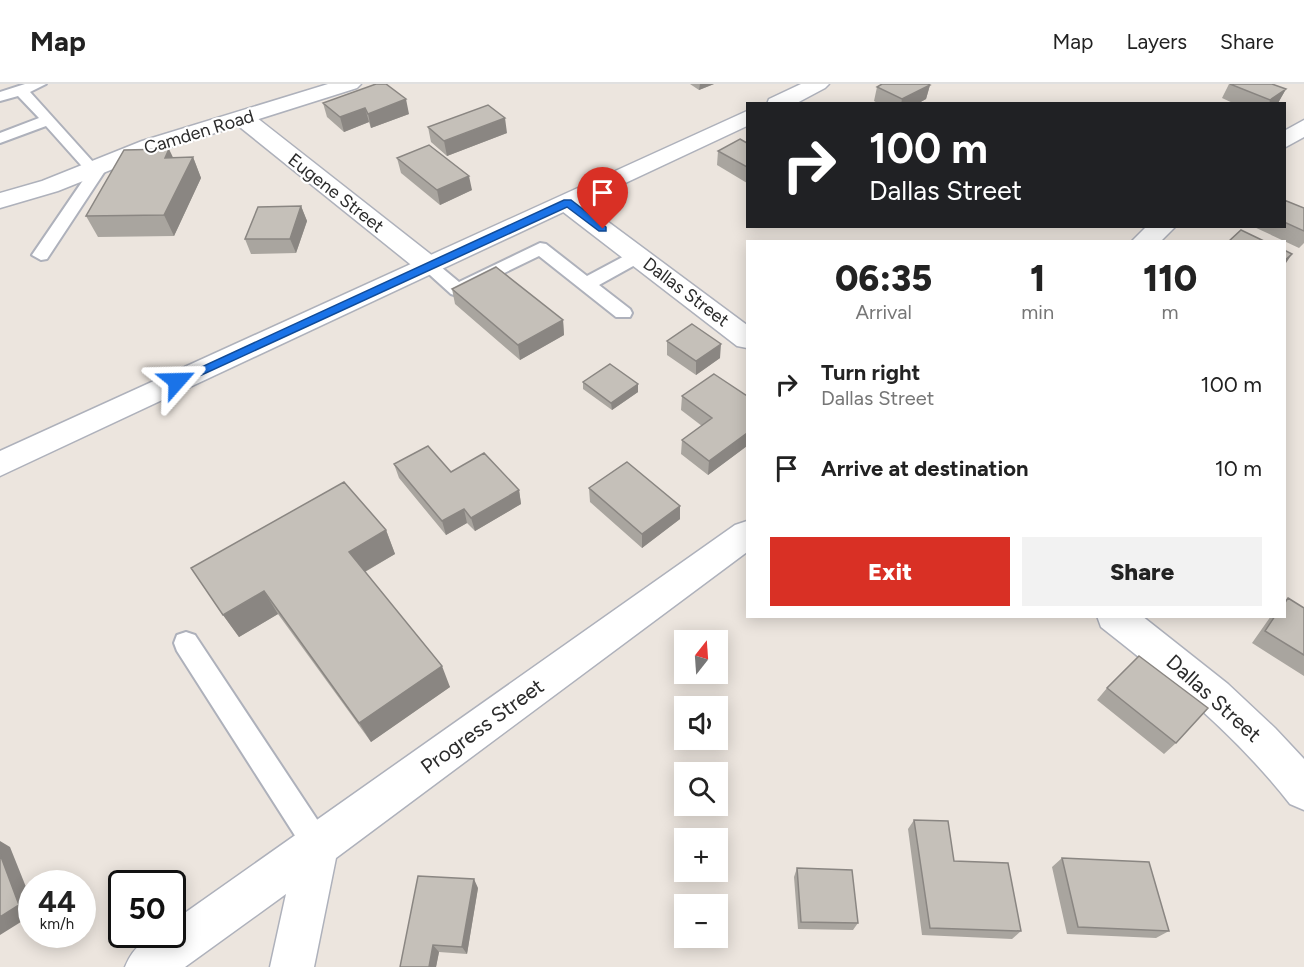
<!DOCTYPE html>
<meta charset="utf-8">
<style>
body{margin:0;font-family:Figtree,sans-serif;background:#f2f2f2;color:#222;height:100vh;display:flex;flex-direction:column;font-size:22px;white-space:nowrap}
*{box-sizing:border-box;margin:0}
p{font-size:20px;color:#767676}
.icon{flex:none;width:33px;height:33px;fill:none;stroke:currentColor;stroke-width:2;stroke-linecap:round;stroke-linejoin:round}
.map{position:relative;flex:1;overflow:hidden}
.sheet{position:absolute;left:746px;top:156px;width:540px;height:378px;display:flex;flex-direction:column;background:#fff;border-radius:0px;box-shadow:0 3px 15px #0003}
.sheet>*{flex:none}
.banner{position:absolute;left:746px;top:18px;width:540px;height:126px;border-radius:0px;box-shadow:0 3px 15px #0003;background:#202124;color:#fff;overflow:hidden}
.needle{width:39px;rotate:17deg}
.buttons{position:absolute;left:674px;top:546px;display:grid;gap:12px}
.buttons a{display:grid;place-items:center;width:54px;height:54px;border-radius:0px;background:#fff;box-shadow:0 3px 15px #0003;font-size:30px}
.speed{position:absolute;left:18px;top:786px;display:flex;gap:12px;font-size:30px;font-weight:700;text-align:center}
.speed>*{display:grid;place-content:center;width:78px;height:78px;border-radius:50%;background:#fff;box-shadow:0 3px 15px #0003;line-height:1}
.speed small{font-size:15px;font-weight:400}
.speed .limit{border:3px solid #111;border-radius:9px;background:#fff;color:#111}
.pin{position:absolute;display:grid;place-items:center;width:51px;height:51px;color:#fff;margin:-62px -26px;border-radius:50% 50% 50% 0;rotate:-45deg;box-shadow:0 0 6px #0007}
.pin .icon{rotate:45deg}
.me{position:absolute;width:66px;margin:-33px;rotate:65deg;stroke-linejoin:round;filter:drop-shadow(0 0 4px #0008)}
.turn{display:flex;align-items:center;gap:21px;height:126px;padding:0 24px;font-size:27px}
.turn .icon{width:78px;height:78px;stroke-width:2.5}
.turn b{display:block;font-size:42px;line-height:51px}
.eta{display:flex;justify-content:space-evenly;align-items:center;height:102px;text-align:center}
.eta b{font-size:36px;font-weight:800;line-height:42px}
.cta{display:flex;gap:12px;margin-top:auto;padding:12px 24px}
.cta a{flex:1;height:69px;border-radius:0px;background:#d93025;color:#fff;font-size:24px;font-weight:800;line-height:69px;text-align:center}
.cta a+a{background:#f2f2f2;color:#222}
ul{padding:0;list-style:none}
li{display:flex;align-items:center;gap:18px;height:84px;padding:0 24px}
li div{flex:1}
li b{display:block;font-size:22px}
li em{font-style:normal}
header{display:flex;align-items:center;gap:36px;box-sizing:border-box;height:84px;padding:0 30px;background:#fff;border-bottom:2px solid #e0e0e0}
header strong{font-size:28px}
nav{display:flex;gap:33px;margin-inline-start:auto;font-size:21px}
.map>svg:first-child{display:block}
</style>
<header>
<strong>Map</strong>
<nav><a>Map</a><a>Layers</a><a>Share</a></nav>
</header>
<div class="map">
<svg width="1304" height="883" viewBox="0 0 1304 883">
<rect width="100%" height="100%" fill="#ece5de"/>
<g fill="none" stroke-linecap="round" stroke-linejoin="round">
<defs>
<path id="service" d="M 25,0 L 46,0 L 30,8 L 94,79 L 101,76 L 109,81 L 47,175 L 41,176 L 32,171 L 88,89 L 46,42 L 0,59 L 0,49 L 39,34 L 18,12 L 0,17 L 0,8 Z
M 540,159 L 546,160 L 587,192 L 632,168 L 644,168 L 647,172 L 644,176 L 599,201 L 630,225 L 632,229 L 630,233 L 616,233 L 539,172 L 457,212 L 451,210 L 420,182 L 429,176 L 435,178 L 459,198 Z
M 186,548 L 195,551 L 328,752 L 332,762 L 328,772 L 318,776 L 308,772 L 177,567 L 174,559 L 177,551 Z"/>
<path id="minor" d="M 244,28 L 252,30 L 438,176 L 442,182 L 438,188 L 429,190 L 420,188 L 236,40 L 233,35 L 236,30 Z
M 1304,36 L 1304,53 L 1284,64 L 1284,47 Z
M 567,112 L 576,114 L 747,241 L 747,264 L 737,262 L 558,124 L 555,119 L 558,114 Z
M 1147,142 L 1176,142 L 1160,158 L 1131,158 Z
M 747,437 L 747,468 L 336,774 L 314,883 L 270,883 L 286,810 L 185,883 L 125,883 C 134,861 149,850 172,850 L 172,838 L 735,441 Z
M 1097,532 L 1142,532 L 1228,600 L 1275,644 L 1304,675 L 1304,726 L 1290,720 C 1236,651 1170,597 1101,543 Z"/>
<path id="tertiary" d="M 328,0 L 361,0 L 357,4 L 158,67 L 58,107 L 0,124 L 0,109 L 42,97 L 142,57 Z"/>
<path id="secondary" d="M 801,0 L 829,0 L 825,4 L 795,20 L 767,20 L 769,15 Z
M 747,27 L 747,42 L 0,392 L 0,367 Z"/>
</defs>
<use href="#service" stroke="#aeb1bb" stroke-width="4"/>
<use href="#minor" stroke="#aeb1bb" stroke-width="3"/>
<use href="#tertiary" stroke="#aeb1bb" stroke-width="3"/>
<use href="#secondary" stroke="#aeb1bb" stroke-width="3"/>
<use href="#service" fill="#fff" fill-rule="evenodd"/>
<use href="#minor" fill="#fff" fill-rule="evenodd"/>
<use href="#tertiary" fill="#fff" fill-rule="evenodd"/>
<use href="#secondary" fill="#fff" fill-rule="evenodd"/>
</g>
<path fill="#a9a59f" d="M 690,0 L 714,0 L 699,6 Z
M 1229,0 L 1286,5 L 1278,19 L 1235,20 L 1222,14 Z
M 930,1 L 926,15 L 917,20 L 879,20 L 874,17 L 877,3 Z
M 323,19 L 409,30 L 371,44 L 369,38 L 344,48 L 327,33 Z
M 428,43 L 507,49 L 447,72 L 431,58 Z
M 747,59 L 747,99 L 717,81 L 718,67 Z
M 193,73 L 201,94 L 174,152 L 98,153 L 86,132 L 173,74 Z
M 397,74 L 472,106 L 440,121 L 401,89 Z
M 1284,116 L 1304,124 L 1304,159 L 1299,164 L 1252,142 L 1284,142 Z
M 301,122 L 307,137 L 296,169 L 251,170 L 245,155 Z
M 452,205 L 563,236 L 564,251 L 520,276 L 455,220 Z
M 667,257 L 720,274 L 696,291 L 667,271 Z
M 583,298 L 638,300 L 638,308 L 612,326 L 583,305 Z
M 682,312 L 747,312 L 747,362 L 708,391 L 681,370 L 682,356 L 702,342 L 681,326 Z
M 394,380 L 451,388 L 519,406 L 521,420 L 475,447 L 467,439 L 446,451 L 399,394 Z
M 589,404 L 680,422 L 680,435 L 642,464 L 590,418 Z
M 386,446 L 395,470 L 365,488 L 450,603 L 371,658 L 278,530 L 239,553 L 223,531 Z
M 1288,514 L 1304,524 L 1304,592 L 1252,559 L 1271,532 L 1284,532 L 1284,518 Z
M 1107,604 L 1176,659 L 1164,670 L 1097,616 Z
M 914,736 L 954,777 L 1021,847 L 1012,855 L 922,851 L 908,745 Z
M 1062,774 L 1169,847 L 1156,854 L 1067,850 L 1052,783 Z
M 797,784 L 858,839 L 853,846 L 798,845 L 794,793 Z
M 478,804 L 467,870 L 439,868 L 436,883 L 400,883 Z"/>
<path fill="#8a8682" d="M 700,0 L 714,0 L 699,6 Z
M 930,1 L 926,15 L 917,20 L 901,20 L 902,15 Z
M 1286,5 L 1278,19 L 1269,20 L 1270,16 Z
M 406,15 L 409,30 L 371,44 L 368,30 Z
M 365,24 L 369,38 L 344,48 L 340,33 Z
M 505,34 L 507,49 L 447,72 L 444,57 Z
M 169,65 L 179,86 L 165,74 Z
M 193,73 L 201,94 L 174,152 L 164,131 Z
M 469,92 L 472,106 L 440,121 L 437,106 Z
M 301,122 L 307,137 L 296,169 L 290,155 Z
M 1292,170 L 1284,182 L 1284,177 Z
M 563,236 L 564,251 L 520,276 L 518,261 Z
M 721,260 L 720,274 L 696,291 L 696,277 Z
M 638,300 L 638,308 L 612,326 L 611,319 Z
M 747,349 L 747,362 L 708,391 L 709,377 Z
M 519,406 L 521,420 L 475,447 L 471,434 Z
M 680,422 L 680,435 L 642,464 L 642,450 Z
M 464,425 L 467,439 L 446,451 L 442,437 Z
M 386,446 L 395,470 L 359,491 L 349,468 Z
M 264,507 L 278,530 L 239,553 L 223,531 Z
M 442,582 L 450,603 L 371,658 L 359,639 Z
M 0,757 L 10,763 L 32,818 L 32,831 L 0,851 Z
M 474,795 L 478,804 L 467,870 L 462,863 Z
M 433,861 L 439,868 L 436,883 L 429,883 Z"/>
<path fill="#c5c0b9" stroke="#8a8682" stroke-width="1.5" d="M 376,0 L 386,0 L 406,15 L 368,30 L 365,24 L 340,33 L 323,19 Z
M 882,0 L 928,0 L 930,1 L 902,15 L 877,3 Z
M 1230,0 L 1272,0 L 1286,5 L 1270,16 Z
M 488,21 L 505,34 L 444,57 L 428,43 Z
M 740,55 L 747,59 L 747,83 L 718,67 Z
M 429,61 L 469,92 L 437,106 L 397,74 Z
M 169,65 L 165,74 L 193,73 L 164,131 L 86,132 L 124,66 Z
M 1284,116 L 1304,124 L 1304,147 L 1284,138 Z
M 301,122 L 290,155 L 245,155 L 258,123 Z
M 1241,146 L 1266,158 L 1228,158 Z
M 1284,166 L 1292,170 L 1284,177 Z
M 496,183 L 563,236 L 518,261 L 452,205 Z
M 692,240 L 721,260 L 696,277 L 667,257 Z
M 610,280 L 638,300 L 611,319 L 583,298 Z
M 714,290 L 747,312 L 747,349 L 709,377 L 682,356 L 712,334 L 682,312 Z
M 428,362 L 451,388 L 484,369 L 519,406 L 471,434 L 464,425 L 442,437 L 394,380 Z
M 627,378 L 680,422 L 642,450 L 589,404 Z
M 344,398 L 386,446 L 349,468 L 442,582 L 359,639 L 264,507 L 223,531 L 191,484 Z
M 1288,514 L 1304,524 L 1304,571 L 1265,547 L 1275,532 L 1284,532 L 1284,520 Z
M 1139,572 L 1208,624 L 1176,659 L 1107,604 Z
M 914,736 L 948,737 L 954,777 L 1008,779 L 1021,847 L 930,844 Z
M 0,770 L 19,821 L 0,833 Z
M 1062,774 L 1149,778 L 1169,847 L 1078,843 Z
M 797,784 L 852,786 L 858,839 L 801,838 Z
M 418,792 L 474,795 L 462,863 L 433,861 L 429,883 L 400,883 Z"/>
<path fill="#1a73e8" stroke="#114b97" stroke-width="1.5" d="M 564,116 L 571,116 L 606,143 L 606,147 L 599,147 L 567,123 L 182,300 L 177,301 L 171,297 Z"/>
<g text-anchor="middle" dominant-baseline="central" stroke-width="4.5" stroke-linejoin="round" paint-order="stroke">
<g font-size="18" fill="#2b2b2b" stroke="#fff">
<text transform="translate(199 48) rotate(-17)">Camden Road</text>
<text transform="translate(336 109) rotate(38)">Eugene Street</text>
<text transform="translate(686 208) rotate(37)">Dallas Street</text>
</g>
<g font-size="21" fill="#2b2b2b" stroke="#fff">
<text transform="translate(1214 614) rotate(42)">Dallas Street</text>
<text transform="translate(482 642) rotate(-36)">Progress Street</text>
</g>
</g>
</svg>
<div class="buttons">
<a><svg class="needle" viewBox="-14 -14 28 28"><path d="M0-13l5 13h-10z" fill="#e53935"/><path d="M0 13l5-13h-10z" fill="#767676"/></svg></a>
<a><svg class="icon" aria-label="sound" viewBox="0 0 24 24"><path d="M4 9h4l5-4v14l-5-4H4zM17 9q2 3 0 6"/></svg></a>
<a><svg class="icon" aria-label="search" viewBox="0 0 24 24"><circle cx="10" cy="10" r="6"/><path d="M15 15l6 6"/></svg></a>
<a>+</a>
<a>−</a>
</div>
<div class="speed"><div>44<small>km/h</small></div><div class="limit">50</div></div>
<div class="pin" style="left:603px;top:145px;background:#d93025"><svg class="icon" aria-label="arrive" viewBox="0 0 24 24"><path d="M6 21V4h12l-3 4 3 4H6"/></svg></div>
<svg class="me" style="left:177px;top:297px" viewBox="-20 -20 40 40"><path d="M0-17L14 15 0 8-14 15z" fill="#1a73e8" stroke="#fff" stroke-width="4"/></svg>
<div class="banner">
<div class="turn"><svg class="icon" aria-label="right" viewBox="0 0 24 24"><path d="M7 20v-9h11M14 6l5 5-5 5"/></svg><div><b>100 m</b>Dallas Street</div></div>
</div>
<section class="sheet">
<div class="eta">
<div><b>06:35</b><p>Arrival</p></div>
<div><b>1</b><p>min</p></div>
<div><b>110</b><p>m</p></div>
</div>
<ul>
<li><svg class="icon" aria-label="right" viewBox="0 0 24 24"><path d="M7 20v-9h11M14 6l5 5-5 5"/></svg><div><b>Turn right</b><p>Dallas Street</p></div><em>100 m</em></li>
<li><svg class="icon" aria-label="arrive" viewBox="0 0 24 24"><path d="M6 21V4h12l-3 4 3 4H6"/></svg><div><b>Arrive at destination</b></div><em>10 m</em></li>
</ul>
<div class="cta"><a>Exit</a><a>Share</a></div>
</section>
</div>
